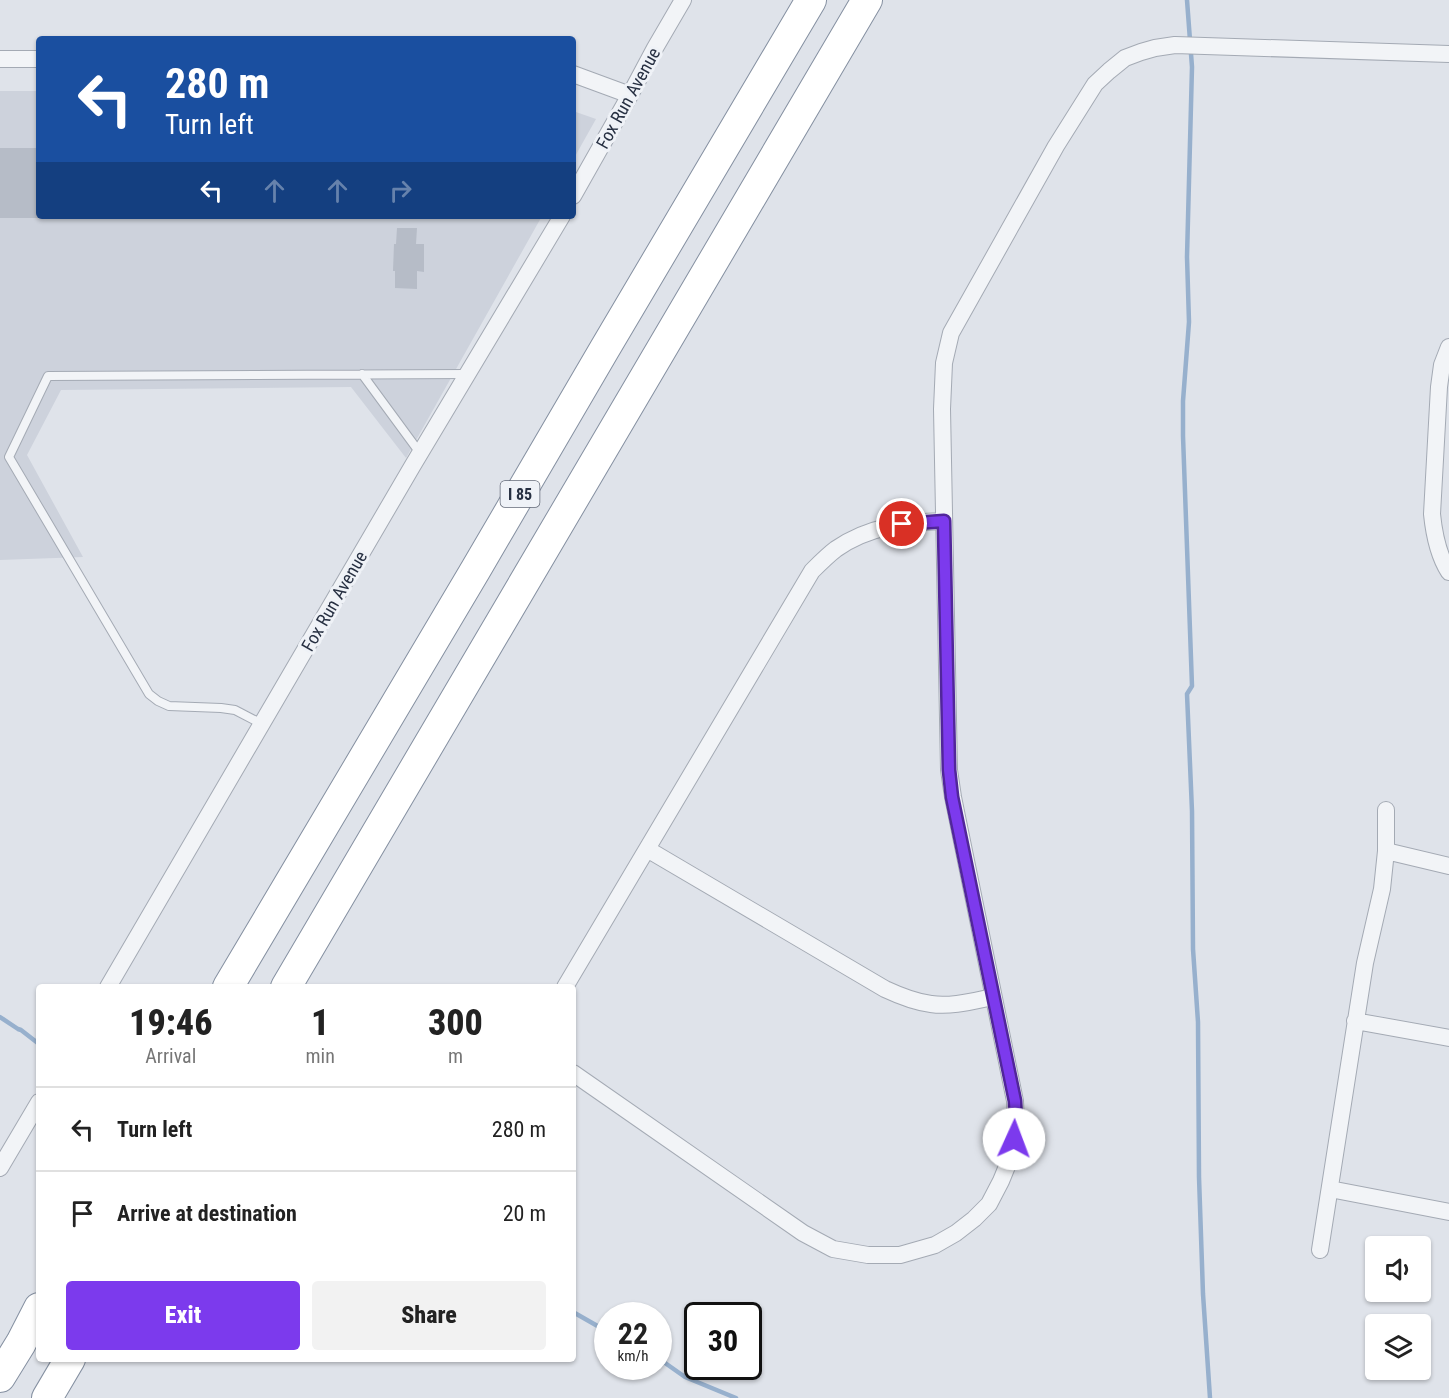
<!DOCTYPE html>
<style>
body{margin:0;font-family:"Roboto Condensed",sans-serif;background:#f2f2f2;color:#222;height:100vh;display:flex;flex-direction:column;font-size:22px;white-space:nowrap}
*{box-sizing:border-box;margin:0}
p{font-size:20px;color:#767676}
.icon{flex:none;width:33px;height:33px;fill:none;stroke:currentColor;stroke-width:2;stroke-linecap:round;stroke-linejoin:round}
.map{position:relative;flex:1;overflow:hidden}
.drawer{position:absolute;left:36px;top:984px;width:540px;height:378px;display:flex;flex-direction:column;background:#fff;border-radius:6px;box-shadow:0 2px 4px #0004}
.drawer>*{flex:none}
.banner{position:absolute;left:36px;top:36px;width:540px;height:183px;border-radius:6px;box-shadow:0 2px 4px #0004;background:#1a4fa0;color:#fff;overflow:hidden}
.tools{position:absolute;left:1365px;top:1236px;display:grid;gap:12px}
.tools a{display:grid;place-items:center;width:66px;height:66px;border-radius:6px;background:#fff;box-shadow:0 2px 4px #0004;font-size:30px}
.speed{position:absolute;left:594px;top:1302px;display:flex;gap:12px;font-size:30px;font-weight:700;text-align:center}
.speed>*{display:grid;place-content:center;width:78px;height:78px;border-radius:50%;background:#fff;box-shadow:0 2px 4px #0004;line-height:1}
.speed small{font-size:15px;font-weight:400}
.speed .limit{border:3px solid #111;border-radius:9px;background:#fff;color:#111}
.pin{position:absolute;display:grid;place-items:center;width:51px;height:51px;color:#fff;margin:-26px;border:3px solid #fff;border-radius:50%;box-shadow:0 2px 6px #0007}
.me{position:absolute;width:66px;margin:-33px;rotate:2deg;stroke-linejoin:round;filter:drop-shadow(0 0 4px #0008)}
.turn{display:flex;align-items:center;gap:21px;height:126px;padding:0 30px;font-size:27px}
.turn .icon{width:78px;height:78px;stroke-width:2.5}
.turn b{display:block;font-size:42px;line-height:51px}
.lanes{display:flex;align-items:center;height:57px;padding:0 30px;background:#0003;justify-content:center;gap:30px;direction:ltr}
.lanes .off{opacity:.35}
.eta{display:flex;justify-content:space-evenly;align-items:center;height:102px;text-align:center}
.eta b{font-size:36px;font-weight:800;line-height:42px}
.primary-button{display:flex;gap:12px;margin-top:auto;padding:12px 30px}
.primary-button a{flex:1;height:69px;border-radius:6px;background:#7c3aed;color:#fff;font-size:24px;font-weight:800;line-height:69px;text-align:center}
.primary-button a+a{background:#f2f2f2;color:#222}
ul{padding:0;list-style:none}
li{display:flex;align-items:center;gap:18px;height:84px;padding:0 30px;border-top:2px solid #e0e0e0}
li div{flex:1}
li b{display:block;font-size:22px}
li em{font-style:normal}
.map>svg:first-child{display:block}
</style>
<div class="map">
<svg width="1449" height="1398" viewBox="0 0 1449 1398">
<rect width="100%" height="100%" fill="#dfe3ea"/>
<path fill="#cdd2dc" d="M 0,91 L 39,91 L 39,216 L 542,216 L 406,458 L 351,387 L 61,390 L 27,455 L 83,557 L 0,560 Z
M 573,111 L 596,119 L 573,160 Z"/>
<g fill="none" stroke-linecap="round" stroke-linejoin="round">
<path stroke="#97b0cd" stroke-width="4.5" d="M 1187,0 L 1192,67 L 1187,257 L 1189,322 L 1183,401 L 1183,436 L 1192,686 L 1187,694 L 1192,811 L 1193,949 L 1198,1022 L 1199,1177 L 1203,1294 L 1210,1398
M 0,1017 L 18,1029 L 21,1030 L 39,1044
M 573,1312 L 608,1332
M 658,1358 L 685,1377 L 736,1398"/>
</g>
<path fill="#b6bcc7" d="M 0,148 L 39,148 L 39,218 L 0,218 Z
M 397,228 L 417,228 L 416,244 L 424,244 L 424,272 L 417,271 L 417,289 L 395,288 L 395,271 L 393,271 L 394,244 L 396,244 Z"/>
<g fill="none" stroke-linecap="round" stroke-linejoin="round">
<defs>
<path id="service" d="M 362,374 L 420,453
M 262,724 L 235,710 L 221,708 L 169,706 L 158,701 L 149,694 L 9,457 L 48,376 L 467,374"/>
<path id="minor" d="M 0,59 L 39,59
M 573,74 L 630,95
M 573,196 L 630,95 L 655,48 L 683,0
M 1449,347 L 1442,365 L 1439,387 L 1432,514 C 1434,534 1438,555 1449,572
M 647,849 L 885,989 C 900,996 914,1002 931,1004 C 951,1007 973,1001 993,997
M 1386,851 L 1449,866
M 108,987 L 413,465 L 562,216
M 565,987 L 812,571 C 820,563 828,555 836,549 C 869,526 906,522 944,521
M 1355,1021 L 1449,1038
M 573,1073 L 803,1233 L 833,1249 L 868,1255 L 900,1255 L 935,1245 L 956,1233 L 974,1219 L 989,1204 L 1001,1181 L 1012,1154 L 1016,1124 L 1015,1101 L 953,797 L 949,770 L 942,409 L 944,363 L 951,333 L 1056,146 L 1095,84 L 1109,71 L 1125,58 L 1141,52 L 1155,48 L 1175,45 L 1449,54
M 0,1168 L 39,1102
M 1330,1189 L 1449,1212
M 1320,1250 L 1365,963 L 1382,889 L 1386,851 L 1386,810"/>
<path id="motorway" d="M 228,987 L 476,569 L 604,350 L 811,0
M 286,987 L 867,0
M 0,1377 L 21,1343 L 39,1308
M 47,1398 L 70,1359"/>
</defs>
<use href="#service" stroke="#a4aab4" stroke-width="10"/>
<use href="#minor" stroke="#a4aab4" stroke-width="18"/>
<use href="#motorway" stroke="#8590a1" stroke-width="32"/>
<use href="#service" stroke="#f2f4f7" stroke-width="8"/>
<use href="#minor" stroke="#f2f4f7" stroke-width="16"/>
<use href="#motorway" stroke="#fff" stroke-width="30"/>
</g>
<g fill="none" stroke-linecap="round" stroke-linejoin="round">
<defs>
<path id="route" d="M 902,524 L 944,521 L 949,770 L 952,797 L 1015,1101 L 1016,1124 L 1014,1139"/>
</defs>
<use href="#route" stroke="#51269a" stroke-width="15"/>
<use href="#route" stroke="#7c3aed" stroke-width="10"/>
</g>
<g text-anchor="middle" dominant-baseline="central" stroke-width="6" stroke-linejoin="round" paint-order="stroke">
<rect fill="#eff2f7" stroke="#636a78" stroke-width="1.5" x="500.5" y="481" width="39" height="26" rx="4.5"/>
<g font-size="16" font-weight="bold" fill="#273042">
<text x="520" y="494">I 85</text>
</g>
<g font-size="18" fill="#273042" stroke="#eff2f7">
<text transform="translate(628 98) rotate(-61)">Fox Run Avenue</text>
<text transform="translate(334 601) rotate(-60)">Fox Run Avenue</text>
</g>
</g>
</svg>
<div class="tools">
<a><svg class="icon" aria-label="sound" viewBox="0 0 24 24"><path d="M4 9h4l5-4v14l-5-4H4zM17 9q2 3 0 6"/></svg></a>
<a><svg class="icon" aria-label="layers" viewBox="0 0 24 24"><path d="M12 4l9 5-9 5-9-5zM3 14l9 5 9-5"/></svg></a>
</div>
<div class="speed"><div>22<small>km/h</small></div><div class="limit">30</div></div>
<div class="pin" style="left:902px;top:524px;background:#d93025"><svg class="icon" aria-label="arrive" viewBox="0 0 24 24"><path d="M6 21V4h12l-3 4 3 4H6"/></svg></div>
<svg class="me" style="left:1014px;top:1139px" viewBox="-20 -20 40 40"><circle r="19" fill="#fff"/><path d="M0-13L10 11 0 6-10 11z" fill="#7c3aed"/></svg>
<div class="banner">
<div class="turn"><svg class="icon" aria-label="left" viewBox="0 0 24 24"><path d="M17 20v-9H6M10 6l-5 5 5 5"/></svg><div><b>280 m</b>Turn left</div></div>
<div class="lanes"><svg class="icon" aria-label="left" viewBox="0 0 24 24"><path d="M17 20v-9H6M10 6l-5 5 5 5"/></svg><svg class="icon off" aria-label="ahead" viewBox="0 0 24 24"><path d="M12 20V5M6 11l6-6 6 6"/></svg><svg class="icon off" aria-label="ahead" viewBox="0 0 24 24"><path d="M12 20V5M6 11l6-6 6 6"/></svg><svg class="icon off" aria-label="right" viewBox="0 0 24 24"><path d="M7 20v-9h11M14 6l5 5-5 5"/></svg></div>
</div>
<section class="drawer">
<div class="eta">
<div><b>19:46</b><p>Arrival</p></div>
<div><b>1</b><p>min</p></div>
<div><b>300</b><p>m</p></div>
</div>
<ul>
<li><svg class="icon" aria-label="left" viewBox="0 0 24 24"><path d="M17 20v-9H6M10 6l-5 5 5 5"/></svg><div><b>Turn left</b></div><em>280 m</em></li>
<li><svg class="icon" aria-label="arrive" viewBox="0 0 24 24"><path d="M6 21V4h12l-3 4 3 4H6"/></svg><div><b>Arrive at destination</b></div><em>20 m</em></li>
</ul>
<div class="primary-button"><a>Exit</a><a>Share</a></div>
</section>
</div>
